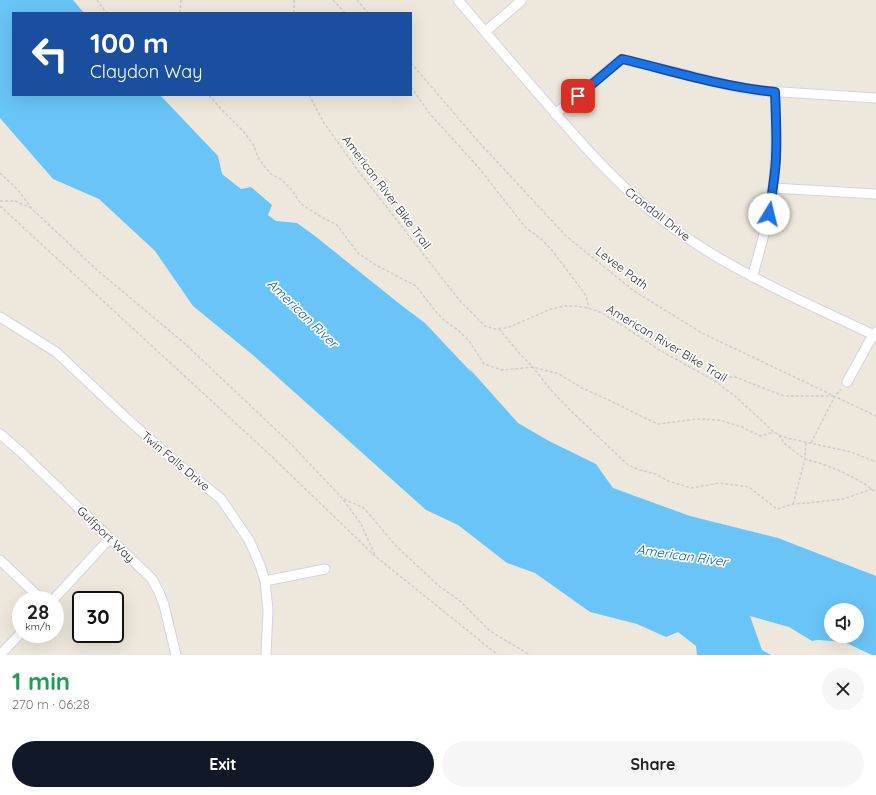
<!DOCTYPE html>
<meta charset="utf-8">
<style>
body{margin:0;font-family:Quicksand,sans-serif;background:#f6f6f6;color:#222;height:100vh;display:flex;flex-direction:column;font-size:15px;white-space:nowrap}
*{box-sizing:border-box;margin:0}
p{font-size:13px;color:#767676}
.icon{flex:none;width:22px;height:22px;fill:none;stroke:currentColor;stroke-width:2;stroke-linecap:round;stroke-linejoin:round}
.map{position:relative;height:655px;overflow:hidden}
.side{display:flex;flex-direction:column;background:#fff;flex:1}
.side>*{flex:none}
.top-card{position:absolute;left:12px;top:12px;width:400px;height:84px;border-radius:0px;box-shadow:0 4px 16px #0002;background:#1a4fa0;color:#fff;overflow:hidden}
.buttons{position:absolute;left:824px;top:603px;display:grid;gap:8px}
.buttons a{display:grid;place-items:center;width:40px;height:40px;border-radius:50%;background:#fff;box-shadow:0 4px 16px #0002;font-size:20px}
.speed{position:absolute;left:12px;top:591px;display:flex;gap:8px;font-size:20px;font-weight:700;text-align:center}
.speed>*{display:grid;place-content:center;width:52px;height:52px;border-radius:50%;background:#fff;box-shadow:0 4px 16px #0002;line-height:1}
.speed small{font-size:10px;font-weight:400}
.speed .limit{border:2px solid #111;border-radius:6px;background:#fff;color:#111}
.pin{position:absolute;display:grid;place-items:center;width:34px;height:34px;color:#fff;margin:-17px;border-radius:8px;box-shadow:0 2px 6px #0006}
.me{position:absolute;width:44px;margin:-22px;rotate:9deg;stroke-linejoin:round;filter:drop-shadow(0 0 3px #0008)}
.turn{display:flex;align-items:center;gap:14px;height:84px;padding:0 12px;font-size:18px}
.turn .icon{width:52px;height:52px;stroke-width:2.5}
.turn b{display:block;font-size:28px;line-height:34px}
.round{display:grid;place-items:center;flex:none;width:42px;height:42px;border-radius:21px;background:#f6f6f6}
.overview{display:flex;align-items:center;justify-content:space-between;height:68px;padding:0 12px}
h1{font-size:24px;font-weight:800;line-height:30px;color:#1e9e55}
.button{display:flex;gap:8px;margin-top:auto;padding:8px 12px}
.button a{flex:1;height:46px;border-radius:24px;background:#111827;color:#fff;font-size:16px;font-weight:800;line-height:46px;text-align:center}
.button a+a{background:#f6f6f6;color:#222}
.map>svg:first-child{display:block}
</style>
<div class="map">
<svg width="876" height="655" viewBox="0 0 876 655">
<rect width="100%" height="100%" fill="#eee8dc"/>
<path fill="#69c5f7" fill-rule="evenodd" d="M 0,0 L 73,0 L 84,13 L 13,13 L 13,95 L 160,95 L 218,156 L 222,174 L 241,189 L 251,187 L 272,205 L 268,215 L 276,221 L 297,223 L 315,236 L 401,305 L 425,323 L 472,373 L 468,367 L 518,423 L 549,441 L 596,464 L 613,488 L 690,516 L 778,538 L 876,576 L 876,655 L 872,655 L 844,642 L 818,640 L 812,641 L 789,627 L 750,616 L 762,650 L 771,655 L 697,655 L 696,646 L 678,632 L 666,637 L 637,624 L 590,612 L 535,573 L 507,563 L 458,525 L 426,510 L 254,356 L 193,306 L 155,251 L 99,199 L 53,179 L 0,118 ZM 831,610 L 857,610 L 857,636 L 831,636 Z"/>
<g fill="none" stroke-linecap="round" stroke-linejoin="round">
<defs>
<path id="street" d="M 458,0 C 486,33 514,66 543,99 C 581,143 617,185 664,221 C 705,253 750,276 797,299 C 823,311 850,324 876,336
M 485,32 L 521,1
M 555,114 L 622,59 L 732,86 L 752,90 L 876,98
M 773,188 L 876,194
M 752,277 C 761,248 769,218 773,187 C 777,155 776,124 775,92
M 0,317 L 56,352 L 123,415 L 178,464 L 221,499 L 249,540 L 260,565 L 265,581 L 268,610 L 266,655
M 847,382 L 869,342 L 876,332
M 0,434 L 21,452 L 152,579 L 159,592 L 164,605 L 176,655
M 0,560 L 42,600
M 265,581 L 325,569
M 53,600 L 110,538
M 0,655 L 21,633"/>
</defs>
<use href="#street" stroke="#d1d3e5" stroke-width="11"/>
<path stroke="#ccc" stroke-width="1.5" stroke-dasharray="3 2" stroke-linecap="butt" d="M 97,0 L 104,10 L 108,13
M 294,0 L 294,13
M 333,0 L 345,13
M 357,0 L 368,13
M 180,13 L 181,0
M 411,63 L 477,140 L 566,236 L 634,291 L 702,333 L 876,416
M 411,87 L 430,114 L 479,168 L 526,228 L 541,239 L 551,249 L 585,294 L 588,302 L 588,308
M 209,95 L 222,110 L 243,131 L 253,144 L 258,157 L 264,166 L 271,174 L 282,180 L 291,189 L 301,204 L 323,218 L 337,225 L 358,253 L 374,264 L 416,286 L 437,313 L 444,320 L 459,331 L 470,342 L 484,364 L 502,370 L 533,367 L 559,374 L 582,388 L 611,401 L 645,418 L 658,424 L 697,419 L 719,420 L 742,427 L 760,436 L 774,432
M 309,95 L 324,123 L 356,168 L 460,301 L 485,326 L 494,329 L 505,328 L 512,326 L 551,309 L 565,306 L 575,306 L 588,308 L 600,312 L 617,322 L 661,351 L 715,381 L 736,397 L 774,432 L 779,435 L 787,438 L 851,452 L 876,462
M 0,173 L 18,190 L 32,209 L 97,270 L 183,342 L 290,443 L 342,498 L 361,524 L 375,555
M 0,201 L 15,201 L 31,208
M 0,206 L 267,452 L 375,556 L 498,655
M 499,329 L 520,354 L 533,367 L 550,389 L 568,408 L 628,465 L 640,470 L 656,474 L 668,481 L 691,488 L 720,483 L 749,487 L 777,509 L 793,504 L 807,503 L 843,499 L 872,489
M 715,381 C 721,377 728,377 735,377 L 784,396 L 833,396
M 779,435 L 784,443 L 795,452 L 805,459 L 822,464 L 838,470 L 860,481 L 876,492
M 811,443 L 835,396 L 841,389
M 344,499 L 364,508 L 396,546 L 439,586 L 459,600 L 490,631 L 530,655
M 793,504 L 805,459 L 806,442"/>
<use href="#street" stroke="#fff" stroke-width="9"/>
</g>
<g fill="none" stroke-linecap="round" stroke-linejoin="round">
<defs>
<path id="route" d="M 578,96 L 622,59 C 673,71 723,87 775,92 C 776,114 777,136 776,158 C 775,176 772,195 769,214"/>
</defs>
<use href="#route" stroke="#114b97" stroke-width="10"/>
<use href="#route" stroke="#1a73e8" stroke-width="7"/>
</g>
<g text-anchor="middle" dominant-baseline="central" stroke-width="3.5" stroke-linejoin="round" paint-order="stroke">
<g font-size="12" fill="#2b2b2b" stroke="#fff">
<text transform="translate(387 192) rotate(53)">American River Bike Trail</text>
<text transform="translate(658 214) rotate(38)">Crondall Drive</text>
<text transform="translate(622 268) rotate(37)">Levee Path</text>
<text transform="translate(667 343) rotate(31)">American River Bike Trail</text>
<text transform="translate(176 461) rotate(40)">Twin Falls Drive</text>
<text transform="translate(106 534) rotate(44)">Gulfport Way</text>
</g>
<g font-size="13" font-style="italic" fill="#0560a6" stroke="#fff">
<text transform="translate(303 313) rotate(44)">American River</text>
<text transform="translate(682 555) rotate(8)">American River</text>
</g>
</g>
</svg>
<div class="buttons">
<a><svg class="icon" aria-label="sound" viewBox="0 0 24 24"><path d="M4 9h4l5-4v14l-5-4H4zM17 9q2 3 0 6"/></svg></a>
</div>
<div class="speed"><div>28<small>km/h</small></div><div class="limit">30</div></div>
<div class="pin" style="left:578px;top:96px;background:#d93025"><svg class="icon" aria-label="arrive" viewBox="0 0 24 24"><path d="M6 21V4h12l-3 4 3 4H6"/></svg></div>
<svg class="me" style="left:769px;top:214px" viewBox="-20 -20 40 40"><circle r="19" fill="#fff"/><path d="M0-13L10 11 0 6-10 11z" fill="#1a73e8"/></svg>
<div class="top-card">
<div class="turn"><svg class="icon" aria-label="left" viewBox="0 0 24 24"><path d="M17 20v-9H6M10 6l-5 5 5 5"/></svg><div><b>100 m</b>Claydon Way</div></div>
</div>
</div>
<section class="side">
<div class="overview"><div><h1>1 min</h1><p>270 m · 06:28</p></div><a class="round"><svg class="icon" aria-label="close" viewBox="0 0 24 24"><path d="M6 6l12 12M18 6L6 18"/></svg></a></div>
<div class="button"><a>Exit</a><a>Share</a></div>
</section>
